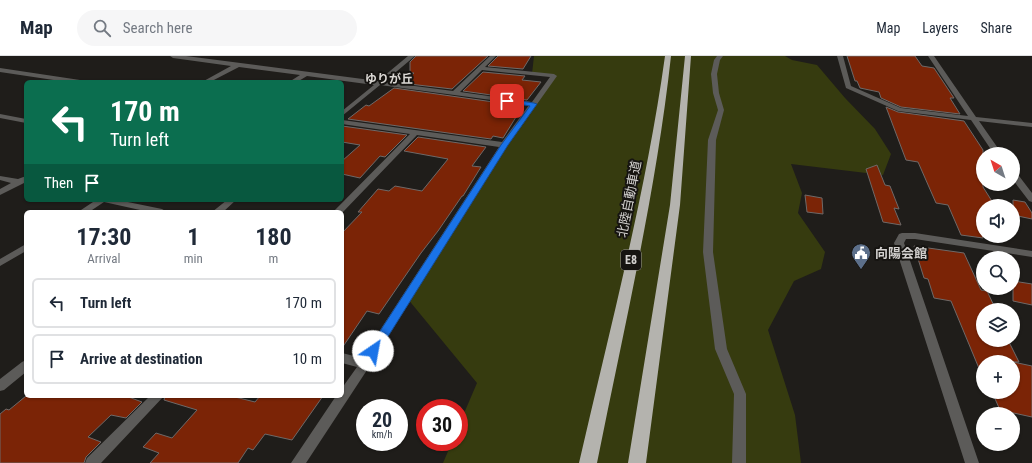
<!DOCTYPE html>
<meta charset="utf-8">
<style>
body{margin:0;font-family:"Roboto Condensed","Noto Sans JP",sans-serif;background:#f6f6f7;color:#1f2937;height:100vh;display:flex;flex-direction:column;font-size:15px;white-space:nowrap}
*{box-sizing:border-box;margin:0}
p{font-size:13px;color:#747a83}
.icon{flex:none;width:22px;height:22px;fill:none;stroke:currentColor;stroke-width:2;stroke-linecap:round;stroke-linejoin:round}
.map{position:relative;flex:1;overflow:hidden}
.panel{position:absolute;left:24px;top:154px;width:320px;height:188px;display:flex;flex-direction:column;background:#fff;border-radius:6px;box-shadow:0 1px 3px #0004}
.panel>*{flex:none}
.guide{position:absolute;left:24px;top:24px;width:320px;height:122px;border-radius:6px;box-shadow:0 1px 3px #0004;background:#0b6e4f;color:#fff;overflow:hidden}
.needle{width:26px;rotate:321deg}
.fabs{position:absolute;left:976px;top:91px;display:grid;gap:8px}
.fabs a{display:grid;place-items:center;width:44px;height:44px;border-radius:50%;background:#fff;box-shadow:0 1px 3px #0004;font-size:20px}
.speed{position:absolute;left:356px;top:343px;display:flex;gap:8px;font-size:20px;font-weight:700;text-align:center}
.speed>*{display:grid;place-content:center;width:52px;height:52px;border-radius:50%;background:#fff;box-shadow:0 1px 3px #0004;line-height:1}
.speed small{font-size:10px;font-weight:400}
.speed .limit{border:6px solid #d22;background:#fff;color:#111}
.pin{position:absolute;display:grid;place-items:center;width:34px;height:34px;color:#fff;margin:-17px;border-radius:8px;box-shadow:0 2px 6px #0006}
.me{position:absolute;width:44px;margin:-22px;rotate:33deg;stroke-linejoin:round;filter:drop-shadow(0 0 3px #0008)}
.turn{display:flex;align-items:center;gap:14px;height:84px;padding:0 20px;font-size:18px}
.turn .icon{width:52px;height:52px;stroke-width:2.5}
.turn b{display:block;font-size:28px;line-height:34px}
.then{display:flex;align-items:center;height:38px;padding:0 20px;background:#0003;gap:8px;font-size:15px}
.eta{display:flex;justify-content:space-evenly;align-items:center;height:68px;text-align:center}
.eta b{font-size:24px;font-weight:700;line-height:28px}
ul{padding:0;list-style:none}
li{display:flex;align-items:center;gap:12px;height:50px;margin:0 8px 6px;padding:0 12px;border:2px solid #e0e1e3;border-radius:6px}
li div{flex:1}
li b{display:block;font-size:15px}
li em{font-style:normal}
header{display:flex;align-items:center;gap:24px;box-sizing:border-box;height:56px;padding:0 20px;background:#fff;border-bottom:1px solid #e0e1e3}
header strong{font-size:19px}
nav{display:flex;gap:22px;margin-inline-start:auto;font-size:14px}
.search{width:280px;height:36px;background:#f6f6f7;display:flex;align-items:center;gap:10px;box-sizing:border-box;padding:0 14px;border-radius:22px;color:#747a83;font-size:15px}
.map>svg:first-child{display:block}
</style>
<header>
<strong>Map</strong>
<div class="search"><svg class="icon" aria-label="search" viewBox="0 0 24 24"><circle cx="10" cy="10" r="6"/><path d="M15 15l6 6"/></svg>Search here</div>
<nav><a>Map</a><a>Layers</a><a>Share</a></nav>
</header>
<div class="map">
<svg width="1032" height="407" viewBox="0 0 1032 407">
<rect width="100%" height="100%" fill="#1f1d1a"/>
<path fill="#363b0f" d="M 534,0 L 785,0 L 792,4 L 817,9 L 845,42 L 875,73 L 891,98 L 883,119 L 791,108 L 802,137 L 798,157 L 825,196 L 821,213 L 794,225 L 768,274 L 795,359 L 801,407 L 443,407 L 452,386 L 459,386 L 459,369 L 477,327 L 407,242 L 504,89 L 554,21 L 532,18 Z"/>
<path fill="#7b2406" stroke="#6e6968" d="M 416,0 L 488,0 L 452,33 L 401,27 L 414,17 L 410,17 L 410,6 Z
M 498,0 L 531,0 L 523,13 L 488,10 Z
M 847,0 L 915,0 L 922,10 L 934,12 L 954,42 L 950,42 L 960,58 L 901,51 L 881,42 L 879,36 L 860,32 L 857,25 L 855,25 Z
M 483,16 L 525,20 L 522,24 L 541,26 L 527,44 L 463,35 Z
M 394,32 L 522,50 L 514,61 L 516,61 L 503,82 L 493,80 L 491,83 L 348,63 L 366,49 L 369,50 Z
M 886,51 L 898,56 L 964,65 L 983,94 L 983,131 L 995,150 L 983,150 L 983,182 L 961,179 L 948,149 L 936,147 L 918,106 L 906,104 Z
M 342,70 L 407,79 L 385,101 L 380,100 L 360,122 L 342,118 L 342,105 L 360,89 L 342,86 Z
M 418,81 L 486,91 L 472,110 L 481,111 L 463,140 L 462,140 L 438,175 L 421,197 L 379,258 L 367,255 L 342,292 L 342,177 L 362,156 L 358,156 L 378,133 L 389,135 L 395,130 L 422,135 L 448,103 L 404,95 Z
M 877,109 L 885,129 L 890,130 L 899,153 L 894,152 L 901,169 L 883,166 L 866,113 Z
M 805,139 L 822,142 L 823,158 L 807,156 Z
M 1013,144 L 1025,146 L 1032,157 L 1032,163 L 1013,159 Z
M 914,190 L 964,197 L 981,234 L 987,235 L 996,254 L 983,254 L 983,284 L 1008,284 L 1019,306 L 983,306 L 983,322 L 951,245 L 934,242 L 928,223 L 924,222 Z
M 1013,225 L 1032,228 L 1032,249 L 1013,245 Z
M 1013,306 L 1032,310 L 1032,361 L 1000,354 L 992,336 L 1013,336 Z
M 26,340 L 126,340 L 142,346 L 126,362 L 111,359 L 88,381 L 101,386 L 86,401 L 84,407 L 0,407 L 0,358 L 6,353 L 9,354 Z
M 165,340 L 231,340 L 255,346 L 260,340 L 323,340 L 292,384 L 265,378 L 253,394 L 248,392 L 238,407 L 150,407 L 159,397 L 143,391 L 156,377 L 172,382 L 197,354 L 164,344 Z"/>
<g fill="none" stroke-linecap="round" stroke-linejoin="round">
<path fill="#5c5b59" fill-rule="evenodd" d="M 170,0 L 186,0 L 378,25 L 408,0 L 415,0 L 384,26 L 453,35 L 490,0 L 496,0 L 485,11 L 554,18 L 557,20 L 508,89 L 369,311 L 306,407 L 291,407 L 336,340 L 342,340 L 342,332 L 357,311 L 342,307 L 342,297 L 362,302 L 499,91 L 417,79 L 342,157 L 333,156 L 410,78 L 342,68 L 342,64 L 502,86 L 529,49 L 380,29 L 342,60 L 342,55 L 374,29 L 307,20 L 297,26 L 289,26 L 300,19 L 239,11 L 210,26 L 202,26 L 231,10 L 173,2 ZM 482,14 L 550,21 L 532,46 L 460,36 Z
M 717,0 L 723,0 L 720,4 L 717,18 L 719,37 L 724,54 L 716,84 L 713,196 L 727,293 L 746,338 L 746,407 L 732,407 L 734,338 L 715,293 L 703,196 L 708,84 L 718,54 L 713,37 L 711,18 L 714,4 Z
M 837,0 L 843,0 L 851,30 L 901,52 L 968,60 L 928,0 L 934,0 L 976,61 L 1032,67 L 1032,71 L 979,65 L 1002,98 L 994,98 L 971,64 L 898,55 L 846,32 Z
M 0,12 L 80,24 L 83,26 L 67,26 L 0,16 Z
M 0,58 L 26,63 L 26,67 L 0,62 Z
M 1013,116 L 1016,116 L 1032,137 L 1032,146 L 1029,145 L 1013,124 Z
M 0,120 L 18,123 L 26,120 L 26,126 L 0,139 L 0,133 L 11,127 L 0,124 Z
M 96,144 L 118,144 L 162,153 L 167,156 L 149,156 L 104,146 L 89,156 L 78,156 Z
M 227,144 L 236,144 L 223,156 L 212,156 Z
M 902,177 L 915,177 L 1032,195 L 1032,201 L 915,183 L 906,183 L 904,187 L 979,407 L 965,407 L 894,187 L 899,178 Z
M 26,188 L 26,195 L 0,210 L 0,203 Z
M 26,304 L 26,316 L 4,334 L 0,335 L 0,323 L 22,306 Z
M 150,340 L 164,340 L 101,407 L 85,407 L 87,402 Z"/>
<path fill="#b4b3ae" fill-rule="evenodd" d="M 665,0 L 671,0 C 656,137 624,272 597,407 L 579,407 C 610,272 646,137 665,0 Z
M 685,0 L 691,0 L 680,149 L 646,407 L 628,407 L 670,149 Z"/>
</g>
<path fill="#1a73e8" stroke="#114b97" d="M 507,43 L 534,47 L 537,48 L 508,89 L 377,298 L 373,299 L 369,298 L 368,295 L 369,292 L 501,89 L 530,50 L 505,46 L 505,44 Z"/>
<defs>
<symbol id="civic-pin" viewBox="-11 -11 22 30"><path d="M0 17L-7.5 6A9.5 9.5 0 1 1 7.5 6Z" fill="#5c6f8a" stroke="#161411"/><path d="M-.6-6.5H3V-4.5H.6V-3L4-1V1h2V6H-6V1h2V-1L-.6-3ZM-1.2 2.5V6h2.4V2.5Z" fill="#fff"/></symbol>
</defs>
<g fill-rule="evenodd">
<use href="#civic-pin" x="850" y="186" width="22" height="30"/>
</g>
<g text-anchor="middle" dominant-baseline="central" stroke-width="4" stroke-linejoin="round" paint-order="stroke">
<g font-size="12" font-weight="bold" fill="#dbd8d4" stroke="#161411">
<text x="389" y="23">ゆりが丘</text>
</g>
<rect fill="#161411" stroke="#9a9896" stroke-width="1" x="621" y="194" width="20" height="20" rx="3"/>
<g font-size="12" font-weight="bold" fill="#d3d1cf">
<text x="631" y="204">E8</text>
</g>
<g font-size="13" fill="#d3d1cf" stroke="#161411">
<text transform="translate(629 143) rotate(-79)">北陸自動車道</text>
</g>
<g font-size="13" font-weight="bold" fill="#d3d1cf" stroke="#161411" text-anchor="start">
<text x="875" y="197">向陽会館</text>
</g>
</g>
</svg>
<div class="fabs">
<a><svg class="needle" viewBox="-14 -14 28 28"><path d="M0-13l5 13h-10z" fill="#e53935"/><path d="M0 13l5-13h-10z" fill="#747a83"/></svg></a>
<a><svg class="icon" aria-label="sound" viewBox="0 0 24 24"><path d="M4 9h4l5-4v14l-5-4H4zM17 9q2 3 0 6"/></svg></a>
<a><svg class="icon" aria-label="search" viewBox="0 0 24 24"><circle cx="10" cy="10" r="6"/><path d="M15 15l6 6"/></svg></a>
<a><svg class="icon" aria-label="layers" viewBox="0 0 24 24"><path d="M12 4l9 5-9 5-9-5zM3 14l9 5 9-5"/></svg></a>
<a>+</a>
<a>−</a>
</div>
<div class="speed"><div>20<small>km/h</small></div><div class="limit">30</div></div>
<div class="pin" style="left:507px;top:45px;background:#d93025"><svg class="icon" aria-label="arrive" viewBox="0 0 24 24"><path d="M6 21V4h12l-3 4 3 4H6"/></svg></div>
<svg class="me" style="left:373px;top:295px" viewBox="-20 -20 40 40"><circle r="19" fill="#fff"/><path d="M0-13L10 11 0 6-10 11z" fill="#1a73e8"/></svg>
<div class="guide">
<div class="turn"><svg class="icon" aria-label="left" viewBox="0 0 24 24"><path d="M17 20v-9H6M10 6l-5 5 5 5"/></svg><div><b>170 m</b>Turn left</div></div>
<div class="then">Then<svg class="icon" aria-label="arrive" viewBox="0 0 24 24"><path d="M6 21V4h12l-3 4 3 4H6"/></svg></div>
</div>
<section class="panel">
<div class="eta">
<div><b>17:30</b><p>Arrival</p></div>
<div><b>1</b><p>min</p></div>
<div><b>180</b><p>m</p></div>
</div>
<ul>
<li><svg class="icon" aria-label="left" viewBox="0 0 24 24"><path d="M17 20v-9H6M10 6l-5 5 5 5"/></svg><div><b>Turn left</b></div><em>170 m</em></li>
<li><svg class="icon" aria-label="arrive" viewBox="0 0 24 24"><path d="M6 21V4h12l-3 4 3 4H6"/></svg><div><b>Arrive at destination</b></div><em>10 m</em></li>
</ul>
</section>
</div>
